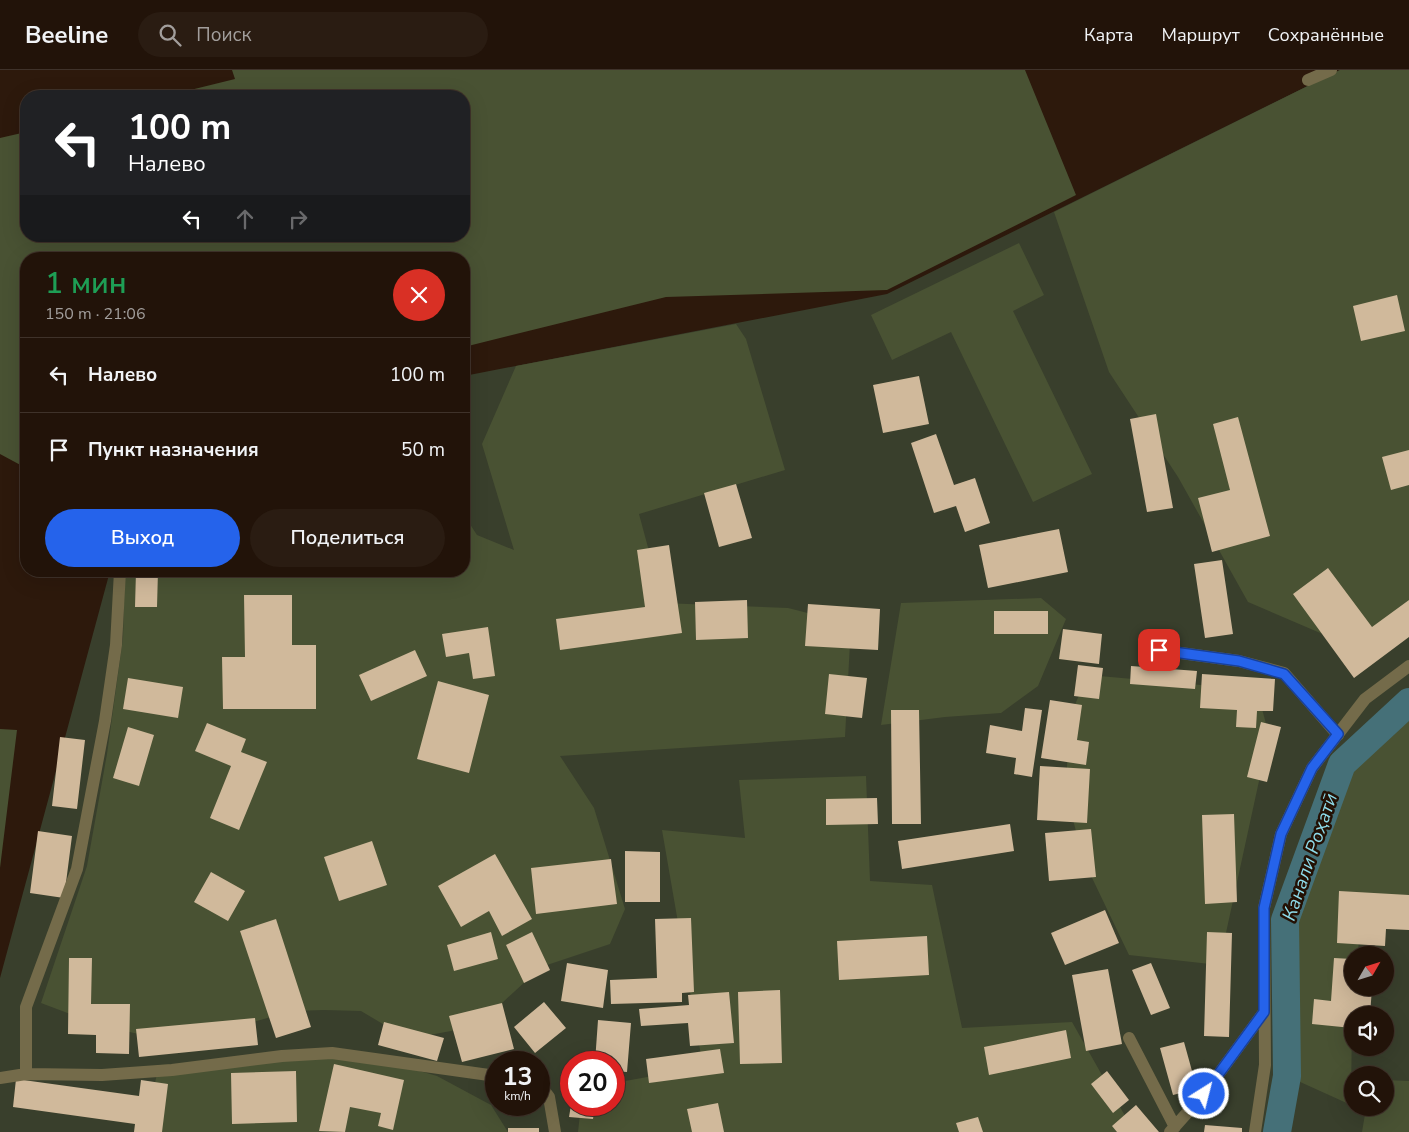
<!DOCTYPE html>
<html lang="ru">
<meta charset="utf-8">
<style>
body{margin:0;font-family:"Nunito Sans",sans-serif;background:#2a1c12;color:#f1f3f6;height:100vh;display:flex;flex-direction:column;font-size:19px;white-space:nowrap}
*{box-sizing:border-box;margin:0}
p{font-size:16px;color:#a29e9c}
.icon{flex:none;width:28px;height:28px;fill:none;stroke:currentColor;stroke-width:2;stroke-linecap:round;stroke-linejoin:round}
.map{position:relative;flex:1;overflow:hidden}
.drawer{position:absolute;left:20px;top:182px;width:450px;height:325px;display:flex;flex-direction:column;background:#221309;border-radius:20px;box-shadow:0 5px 20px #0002,0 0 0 1px #3f322a}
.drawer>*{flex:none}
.guide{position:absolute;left:20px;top:20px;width:450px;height:152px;border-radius:20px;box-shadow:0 5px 20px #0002,0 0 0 1px #3f322a;background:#202124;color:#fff;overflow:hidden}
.needle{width:32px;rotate:51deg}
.fabs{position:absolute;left:1344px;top:876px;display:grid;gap:10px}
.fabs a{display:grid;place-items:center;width:50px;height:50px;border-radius:50%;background:#221309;box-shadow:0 5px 20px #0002,0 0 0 1px #3f322a;font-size:25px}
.speed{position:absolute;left:485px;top:981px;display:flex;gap:10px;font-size:25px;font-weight:700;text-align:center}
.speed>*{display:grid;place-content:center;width:65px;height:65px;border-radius:50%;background:#221309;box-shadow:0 5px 20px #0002,0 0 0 1px #3f322a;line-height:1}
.speed small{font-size:12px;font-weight:400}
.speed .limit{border:8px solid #d22;background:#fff;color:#111}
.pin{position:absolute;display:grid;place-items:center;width:42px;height:42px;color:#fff;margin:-21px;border-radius:10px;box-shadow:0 2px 8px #0006}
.me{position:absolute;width:55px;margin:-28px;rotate:36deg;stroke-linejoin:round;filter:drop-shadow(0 0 4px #0008)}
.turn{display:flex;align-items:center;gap:18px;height:105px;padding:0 25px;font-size:22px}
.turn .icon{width:65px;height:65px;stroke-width:2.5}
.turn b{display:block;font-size:35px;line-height:42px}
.lanes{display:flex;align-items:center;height:48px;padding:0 25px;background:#0003;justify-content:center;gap:25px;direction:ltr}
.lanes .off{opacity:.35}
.round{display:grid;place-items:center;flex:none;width:52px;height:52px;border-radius:26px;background:#2a1c12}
.headline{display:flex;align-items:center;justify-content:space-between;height:85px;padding:0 25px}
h1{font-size:30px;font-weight:600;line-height:38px;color:#1e9e55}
.button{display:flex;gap:10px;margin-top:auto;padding:10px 25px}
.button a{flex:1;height:58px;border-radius:30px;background:#2563eb;color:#fff;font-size:20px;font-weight:600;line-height:58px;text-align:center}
.button a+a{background:#2a1c12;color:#f1f3f6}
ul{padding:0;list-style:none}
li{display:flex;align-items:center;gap:15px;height:75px;padding:0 25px;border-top:1px solid #3f322a}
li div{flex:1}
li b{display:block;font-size:19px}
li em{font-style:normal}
header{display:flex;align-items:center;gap:30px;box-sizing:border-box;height:70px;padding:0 25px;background:#221309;border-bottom:1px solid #3f322a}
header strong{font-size:24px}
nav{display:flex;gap:28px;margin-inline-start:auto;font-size:18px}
.search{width:350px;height:45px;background:#2a1c12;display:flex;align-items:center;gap:12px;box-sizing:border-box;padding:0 18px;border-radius:28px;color:#a29e9c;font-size:19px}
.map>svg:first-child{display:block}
</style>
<header>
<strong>Beeline</strong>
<div class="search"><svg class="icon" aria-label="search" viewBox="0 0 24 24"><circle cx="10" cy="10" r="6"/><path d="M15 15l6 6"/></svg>Поиск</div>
<nav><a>Карта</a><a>Маршрут</a><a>Сохранённые</a></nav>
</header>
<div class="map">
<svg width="1409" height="1062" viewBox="0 0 1409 1062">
<rect width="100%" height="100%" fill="#2d190c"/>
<path fill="#393f2c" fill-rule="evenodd" d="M 1340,0 L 1409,0 L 1409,1062 L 0,1062 L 0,908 L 110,501 L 464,501 L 464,306 L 887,224 ZM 1352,885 L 1385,885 L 1385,918 L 1352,918 ZM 1352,945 L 1385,945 L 1385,978 L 1352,978 ZM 496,992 L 539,992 L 539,1035 L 496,1035 ZM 571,992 L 614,992 L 614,1035 L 571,1035 ZM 1352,1005 L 1385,1005 L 1385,1038 L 1352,1038 Z"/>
<path fill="#495233" d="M 232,0 L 1025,0 L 1076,125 L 887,220 L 666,227 L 464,277 L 464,189 L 26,189 L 26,398 L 0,384 L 0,68 L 26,62 L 26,166 L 464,166 L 464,26 L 166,26 L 235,9 Z
M 1340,0 L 1409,0 L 1409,554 L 1360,580 L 1248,532 L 1178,407 L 1109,302 L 1054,142 Z
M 1019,173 L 1044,225 L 1013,241 L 1092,404 L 1033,432 L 951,262 L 892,290 L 871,245 Z
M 736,254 L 746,269 L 785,400 L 639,444 L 663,533 L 788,538 L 851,554 L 845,667 L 560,686 L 594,738 L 625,839 L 610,874 L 541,897 L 502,933 L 467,958 L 408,969 L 361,941 L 324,940 L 292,941 L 180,973 L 102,956 L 41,933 L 87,796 L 107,684 L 123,568 L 125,501 L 464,501 L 464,445 L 477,465 L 514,480 L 482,374 L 516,296 Z
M 1041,528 L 1066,549 L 1038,616 L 1001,643 L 945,647 L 881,655 L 901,533 Z
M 1088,605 L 1257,620 L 1269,665 L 1219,895 L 1129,885 L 1083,789 L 1066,722 L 1069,648 Z
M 1409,632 L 1409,845 L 1360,845 L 1358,885 L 1352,885 L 1352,918 L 1356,918 L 1355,945 L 1352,945 L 1351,1035 L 1287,1006 L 1285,850 L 1342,694 Z
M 0,659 L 17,660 L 0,798 Z
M 866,706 L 870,811 L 932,815 L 962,958 L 1072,952 L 1133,1060 L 1130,1062 L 578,1062 L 581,1035 L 614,1035 L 614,1013 L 703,997 L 662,760 L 745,768 L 739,710 Z
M 360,984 L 437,1006 L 491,1035 L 508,1062 L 144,1062 L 159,995 Z
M 1385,1010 L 1409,1011 L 1409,1062 L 1362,1062 L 1366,1038 L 1385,1038 Z"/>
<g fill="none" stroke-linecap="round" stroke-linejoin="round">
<path stroke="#457078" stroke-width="28" d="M 1277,1062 L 1287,1006 L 1285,850 L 1342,694 L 1409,632"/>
</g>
<path fill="#d0b99b" d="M 1397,225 L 1405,261 L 1361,271 L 1353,236 Z
M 919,306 L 929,354 L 883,363 L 873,315 Z
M 1156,344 L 1173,438 L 1147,442 L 1130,349 Z
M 1238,347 L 1270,466 L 1212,482 L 1198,428 L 1230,420 L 1213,354 Z
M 936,364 L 954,415 L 975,408 L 990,453 L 965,462 L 956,436 L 934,443 L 911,373 Z
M 1409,380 L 1409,415 L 1391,420 L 1382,387 Z
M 736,414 L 752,468 L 719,477 L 704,423 Z
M 1059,459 L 1068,502 L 988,518 L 979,475 Z
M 669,475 L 682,563 L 560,580 L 556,549 L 645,537 L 637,480 Z
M 1222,490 L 1233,564 L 1205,568 L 1194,494 Z
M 1328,498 L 1372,557 L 1409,530 L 1409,567 L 1354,608 L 1293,524 Z
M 136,501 L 158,501 L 157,537 L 135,537 Z
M 244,525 L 292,525 L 292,575 L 316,575 L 316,639 L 223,639 L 222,587 L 245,587 Z
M 747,530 L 748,568 L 696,570 L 695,532 Z
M 808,534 L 880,539 L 878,580 L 805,576 Z
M 994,541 L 1048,541 L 1048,564 L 994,564 Z
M 488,557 L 495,606 L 473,609 L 469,583 L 446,587 L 442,564 Z
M 1063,559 L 1102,564 L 1099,594 L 1059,589 Z
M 415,580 L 427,606 L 371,631 L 359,605 Z
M 1078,595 L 1103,598 L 1099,629 L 1074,626 Z
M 1131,596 L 1197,601 L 1195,619 L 1130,614 Z
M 829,604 L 867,608 L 862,648 L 825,644 Z
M 1202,604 L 1275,609 L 1273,641 L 1257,641 L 1256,658 L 1236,657 L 1237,640 L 1200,638 Z
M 128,608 L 183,617 L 178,648 L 123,639 Z
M 438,611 L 489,625 L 469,703 L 417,689 Z
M 1050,630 L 1082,635 L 1077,670 L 1089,672 L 1086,695 L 1041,688 Z
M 1025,638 L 1042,640 L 1032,707 L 1014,704 L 1016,688 L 986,683 L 990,655 L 1022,661 Z
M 891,640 L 919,640 L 921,754 L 892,754 Z
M 1261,652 L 1281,657 L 1267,712 L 1247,707 Z
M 207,653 L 246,669 L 241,682 L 267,692 L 239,760 L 210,748 L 231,696 L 195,681 Z
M 128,657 L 154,665 L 139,716 L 113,708 Z
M 60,667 L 85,670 L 77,739 L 52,736 Z
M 1040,696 L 1090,699 L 1087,753 L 1037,750 Z
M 877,728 L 878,754 L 826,755 L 826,729 Z
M 1234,744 L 1237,832 L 1205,834 L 1202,745 Z
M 1010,754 L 1014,781 L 902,799 L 898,771 Z
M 1091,759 L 1096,807 L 1049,811 L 1045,763 Z
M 38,761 L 72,766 L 64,828 L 30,823 Z
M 372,771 L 387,815 L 339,831 L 324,787 Z
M 625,781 L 660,782 L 660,832 L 625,832 Z
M 495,784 L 532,849 L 502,866 L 489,841 L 461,857 L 438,816 Z
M 611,789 L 617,834 L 536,844 L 531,798 Z
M 211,802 L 245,821 L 228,851 L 194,832 Z
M 1339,821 L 1409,825 L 1409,860 L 1386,859 L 1385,876 L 1337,873 Z
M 1105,840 L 1119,873 L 1065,895 L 1051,863 Z
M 691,848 L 694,922 L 682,923 L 682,932 L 611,934 L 610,910 L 657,908 L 655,849 Z
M 276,849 L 311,957 L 276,968 L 240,861 Z
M 491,862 L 498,889 L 454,901 L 447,875 Z
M 532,862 L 550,900 L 524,913 L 506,875 Z
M 1207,862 L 1232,863 L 1229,967 L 1204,966 Z
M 927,866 L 929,905 L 839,910 L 837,871 Z
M 69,888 L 92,888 L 91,934 L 130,934 L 129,984 L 96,983 L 96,965 L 68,964 Z
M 1334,888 L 1352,889 L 1352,918 L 1372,918 L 1370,945 L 1352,945 L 1352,958 L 1312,954 L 1314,929 L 1331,931 Z
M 567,893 L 608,900 L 603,938 L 561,931 Z
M 1151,893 L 1170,938 L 1151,945 L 1132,900 Z
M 1108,899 L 1122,974 L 1086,981 L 1072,905 Z
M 780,920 L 782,993 L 740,994 L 738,922 Z
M 729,922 L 734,973 L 690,976 L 688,953 L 641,956 L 639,939 L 689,935 L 688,925 Z
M 544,932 L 566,958 L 535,983 L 514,957 Z
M 502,933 L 514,979 L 462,992 L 449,946 Z
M 255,948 L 258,975 L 139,987 L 136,959 Z
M 598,950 L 631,953 L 627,1002 L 614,1001 L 614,992 L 595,992 Z
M 384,952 L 444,968 L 437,991 L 378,975 Z
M 1066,960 L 1071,988 L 989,1005 L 984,977 Z
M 1184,972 L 1197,1019 L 1173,1025 L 1160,978 Z
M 720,979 L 724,1003 L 649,1013 L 646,989 Z
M 334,994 L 404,1010 L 393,1060 L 378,1056 L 381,1043 L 350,1037 L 345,1062 L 319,1061 Z
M 296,1001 L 297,1052 L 232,1054 L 231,1003 Z
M 1107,1001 L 1129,1030 L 1113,1043 L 1091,1014 Z
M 16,1009 L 139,1026 L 141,1010 L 168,1014 L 162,1062 L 134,1062 L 135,1054 L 13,1037 Z
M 718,1033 L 724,1062 L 692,1062 L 687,1039 Z
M 571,1035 L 595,1035 L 593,1049 L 569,1047 Z
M 1136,1035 L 1159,1062 L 1117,1062 L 1112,1056 Z
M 978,1047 L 983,1062 L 959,1062 L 956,1053 Z
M 1205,1055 L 1242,1058 L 1242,1062 L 1204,1062 Z
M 508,1058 L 539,1058 L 539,1062 L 508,1062 Z"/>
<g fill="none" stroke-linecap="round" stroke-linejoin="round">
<path stroke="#746b4a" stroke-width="12" d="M 1308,10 L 1331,0
M 1159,580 L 1239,591 L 1284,603 L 1338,665
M 1129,968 L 1175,1057
M 26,1004 L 26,937 L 77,799 L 105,651 L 116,575 L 120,501
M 0,1008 L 26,1004 L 102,1005 L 172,1000 L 282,986 L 332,983 L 496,1006
M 539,1014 L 549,1027 L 555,1062
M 1170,1062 L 1204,1024 L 1264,942
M 1255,1062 L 1265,995 L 1264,838 L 1281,764 L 1312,698 L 1365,629 L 1409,596"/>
</g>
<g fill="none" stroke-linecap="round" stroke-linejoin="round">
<defs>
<path id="route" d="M 1159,580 L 1239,591 L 1284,604 L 1338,664 L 1312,698 L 1281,764 L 1264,838 L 1264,942 L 1204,1024"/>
</defs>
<use href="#route" stroke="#184099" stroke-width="12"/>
<use href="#route" stroke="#2563eb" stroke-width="9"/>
</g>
<g text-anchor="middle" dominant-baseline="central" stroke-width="5" stroke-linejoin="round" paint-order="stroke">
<g font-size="19" font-style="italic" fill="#8edbea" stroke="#231004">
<text transform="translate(1310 787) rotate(-71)">Канали Роҳатӣ</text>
</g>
</g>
</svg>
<div class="fabs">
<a><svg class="needle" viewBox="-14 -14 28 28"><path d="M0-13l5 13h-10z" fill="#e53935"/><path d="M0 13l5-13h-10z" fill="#a29e9c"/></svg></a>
<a><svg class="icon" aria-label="sound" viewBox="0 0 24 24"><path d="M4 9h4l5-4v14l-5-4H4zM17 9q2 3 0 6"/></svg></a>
<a><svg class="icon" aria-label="search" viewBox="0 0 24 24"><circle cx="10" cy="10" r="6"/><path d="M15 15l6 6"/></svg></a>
</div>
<div class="speed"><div>13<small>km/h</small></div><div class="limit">20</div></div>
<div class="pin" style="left:1159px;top:580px;background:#d93025"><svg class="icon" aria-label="arrive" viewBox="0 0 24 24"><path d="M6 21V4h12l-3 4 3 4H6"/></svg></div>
<svg class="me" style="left:1204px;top:1024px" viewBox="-20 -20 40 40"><circle r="17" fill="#2563eb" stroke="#fff" stroke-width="3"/><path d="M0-11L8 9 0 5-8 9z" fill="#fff"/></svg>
<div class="guide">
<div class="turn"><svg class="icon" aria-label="left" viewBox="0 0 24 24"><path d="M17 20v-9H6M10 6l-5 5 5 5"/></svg><div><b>100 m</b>Налево</div></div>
<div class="lanes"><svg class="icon" aria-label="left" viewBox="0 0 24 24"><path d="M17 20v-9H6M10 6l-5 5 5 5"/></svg><svg class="icon off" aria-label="ahead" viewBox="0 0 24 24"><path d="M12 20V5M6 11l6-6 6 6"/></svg><svg class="icon off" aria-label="right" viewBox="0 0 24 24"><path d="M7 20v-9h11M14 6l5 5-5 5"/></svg></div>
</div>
<section class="drawer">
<div class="headline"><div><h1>1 мин</h1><p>150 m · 21:06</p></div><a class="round" style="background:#d93025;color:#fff"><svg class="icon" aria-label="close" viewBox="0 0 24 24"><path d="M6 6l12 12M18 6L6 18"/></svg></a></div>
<ul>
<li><svg class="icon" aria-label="left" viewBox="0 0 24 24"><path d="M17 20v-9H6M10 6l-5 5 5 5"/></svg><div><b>Налево</b></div><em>100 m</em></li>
<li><svg class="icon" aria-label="arrive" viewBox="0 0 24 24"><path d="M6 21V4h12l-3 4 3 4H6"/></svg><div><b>Пункт назначения</b></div><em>50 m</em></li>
</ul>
<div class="button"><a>Выход</a><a>Поделиться</a></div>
</section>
</div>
